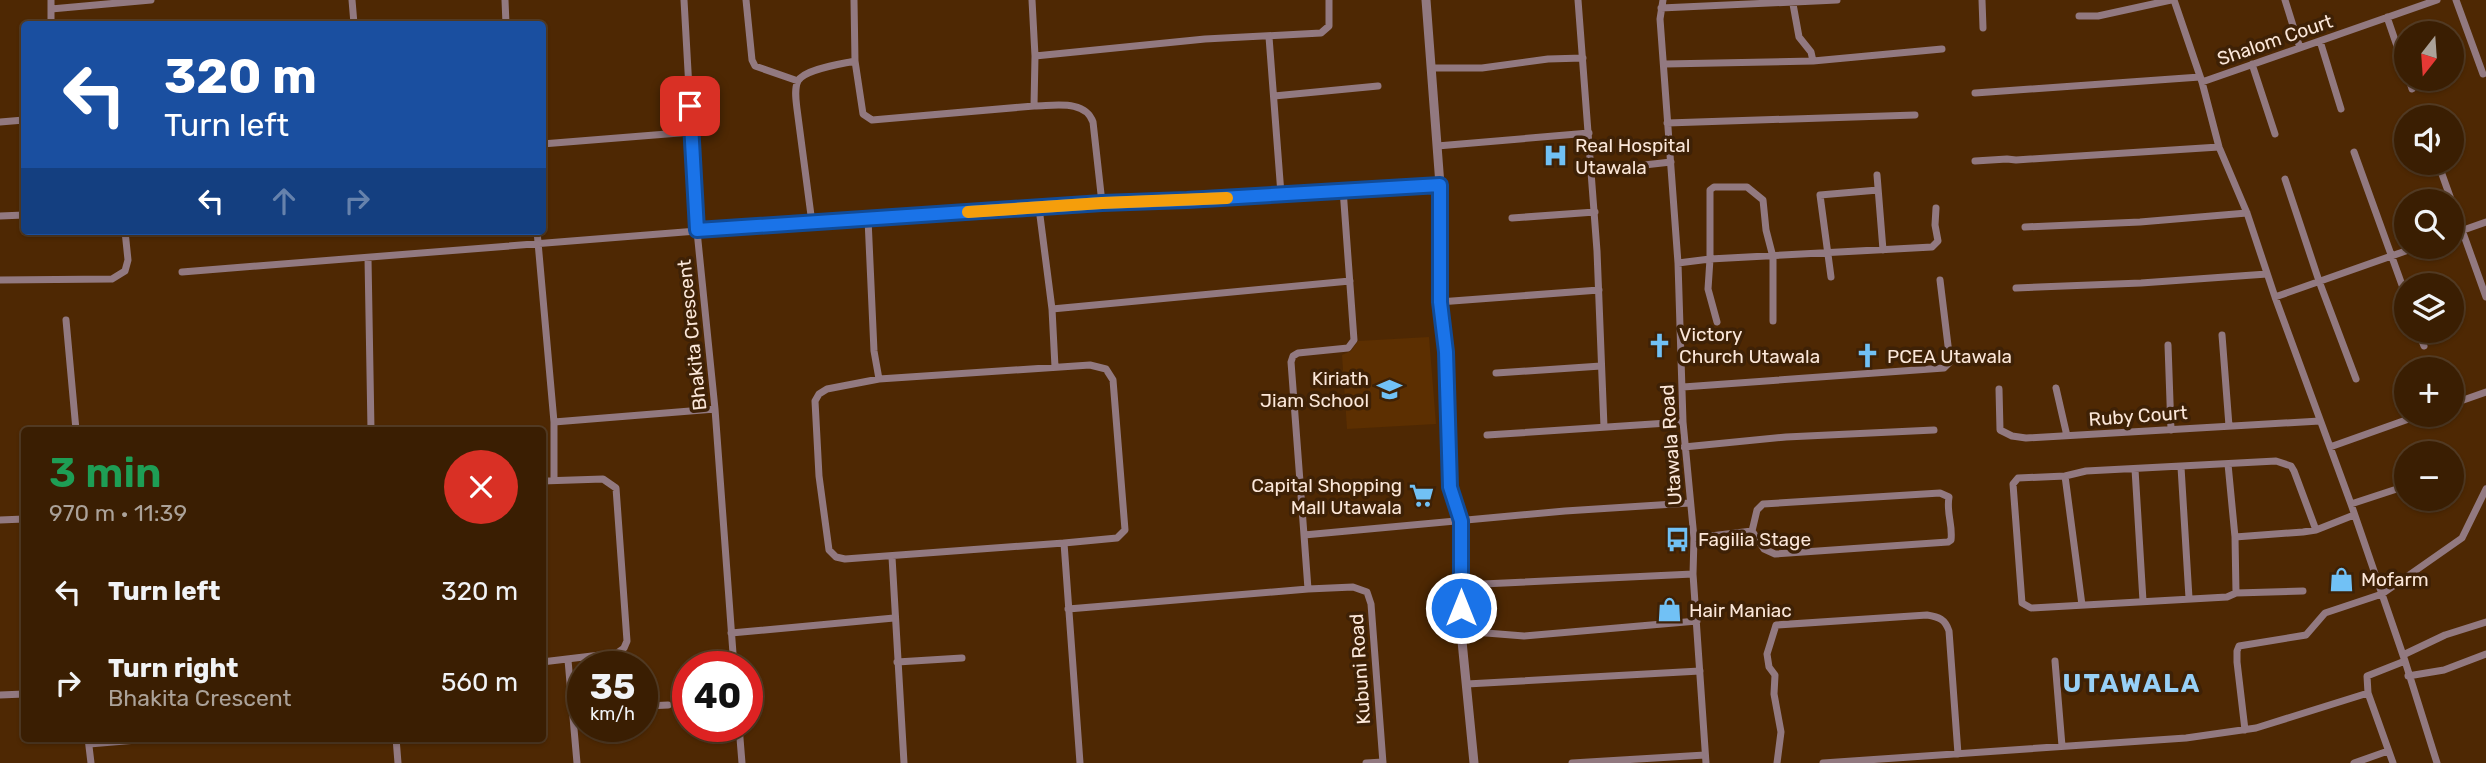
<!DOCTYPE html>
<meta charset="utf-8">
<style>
body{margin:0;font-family:Rubik,sans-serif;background:#41270c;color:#f1f3f6;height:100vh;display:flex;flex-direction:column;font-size:26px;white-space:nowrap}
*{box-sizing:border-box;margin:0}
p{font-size:23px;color:#aba299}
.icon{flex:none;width:38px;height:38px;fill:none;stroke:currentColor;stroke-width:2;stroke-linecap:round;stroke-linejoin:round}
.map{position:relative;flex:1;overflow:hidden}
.details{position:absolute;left:21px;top:427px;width:525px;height:315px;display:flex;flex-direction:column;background:#3a1e02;border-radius:7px;box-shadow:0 2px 5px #0004,0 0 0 2px #543c24}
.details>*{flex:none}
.top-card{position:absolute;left:21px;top:21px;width:525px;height:214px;border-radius:7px;box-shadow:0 2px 5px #0004,0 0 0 2px #543c24;background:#1a4fa0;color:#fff;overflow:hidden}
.needle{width:46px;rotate:197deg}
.buttons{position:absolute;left:2394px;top:21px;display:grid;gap:14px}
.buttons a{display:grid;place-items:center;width:70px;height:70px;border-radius:50%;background:#3a1e02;box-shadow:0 2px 5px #0004,0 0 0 2px #543c24;font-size:35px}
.speed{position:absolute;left:567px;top:651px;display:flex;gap:14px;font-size:35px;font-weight:700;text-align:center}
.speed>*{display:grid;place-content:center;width:91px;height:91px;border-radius:50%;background:#3a1e02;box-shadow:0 2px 5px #0004,0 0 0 2px #543c24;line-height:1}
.speed small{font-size:18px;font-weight:400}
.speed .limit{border:10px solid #d22;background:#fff;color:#111}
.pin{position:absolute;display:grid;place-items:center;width:60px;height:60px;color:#fff;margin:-30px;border-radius:14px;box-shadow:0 4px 10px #0006}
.me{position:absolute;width:77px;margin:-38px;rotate:0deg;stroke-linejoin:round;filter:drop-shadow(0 0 5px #0008)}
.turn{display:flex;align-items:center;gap:24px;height:147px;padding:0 28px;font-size:32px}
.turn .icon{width:91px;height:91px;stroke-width:2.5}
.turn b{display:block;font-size:49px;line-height:60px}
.lanes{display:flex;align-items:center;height:66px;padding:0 28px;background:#0003;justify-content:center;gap:35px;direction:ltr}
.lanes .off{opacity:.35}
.round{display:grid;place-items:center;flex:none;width:74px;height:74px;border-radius:37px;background:#41270c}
.summary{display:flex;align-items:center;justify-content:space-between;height:119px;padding:0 28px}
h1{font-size:42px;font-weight:600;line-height:52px;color:#1e9e55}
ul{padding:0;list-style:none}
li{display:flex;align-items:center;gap:21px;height:91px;padding:0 28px}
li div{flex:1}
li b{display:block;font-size:26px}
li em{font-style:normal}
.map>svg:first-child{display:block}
</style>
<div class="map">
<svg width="2486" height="763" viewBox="0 0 2486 763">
<rect width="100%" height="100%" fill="#4e2803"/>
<path fill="#5c2f01" d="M 1429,337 L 1436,424 L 1347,429 L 1342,355 L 1351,351 L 1358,341 Z"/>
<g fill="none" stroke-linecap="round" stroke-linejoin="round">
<path stroke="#927980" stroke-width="7" d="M 51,0 L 51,24
M 352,0 L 354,24
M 505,0 L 506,24
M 684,0 L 697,231 L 715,409 L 734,667
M 746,0 L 752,60 L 755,66 L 798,81
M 854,0 L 855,61 L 863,114 L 872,120 L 1034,106 L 1035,56 L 1032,0
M 1578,0 L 1597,251 L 1604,427
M 1663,0 L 1660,19 L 1678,263 L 1683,422 L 1694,538 L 1693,574 L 1706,763
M 1982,0 L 1983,28
M 2174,0 L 2202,82 L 2219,147 L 2247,213 L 2275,297 L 2351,504 L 2405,661 L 2437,763
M 2285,0 L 2300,48
M 2456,0 L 2483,74
M 1793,4 L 1799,37 L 1811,52 L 1813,61
M 1661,8 L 1837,0
M 51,9 L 151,0
M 2079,16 L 2098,16 L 2171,0
M 2387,17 L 2406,72
M 1269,37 L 1281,194
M 2320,41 L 2341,109
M 1035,56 L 1205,39 L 1321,33 L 1329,26 L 1329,0
M 1665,64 L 1813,61 L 1942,49
M 2252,64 L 2275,134
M 1432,68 L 1482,68 L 1548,59 L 1583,58
M 2409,79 L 2412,89
M 2202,82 L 2437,0
M 1975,93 L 2200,77
M 1274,96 L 1378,86
M 1034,106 C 1054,106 1085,99 1093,122 L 1102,203
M 0,122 L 24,120
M 1667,123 L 1915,115
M 542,144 L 692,132
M 1437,146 L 1589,133
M 2354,152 L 2406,296
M 1975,161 L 2007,159 L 2016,160 L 2219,147
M 2438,163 L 2486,297
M 1591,171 L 1671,162
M 1877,175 L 1883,250
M 2285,179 L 2319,281 L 2356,379
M 0,216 L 24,215
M 1512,218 L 1595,212
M 868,219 L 874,351 L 879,379
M 812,223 L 797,109 C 796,100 794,89 798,81 C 804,69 842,64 855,61
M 2025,227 L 2140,222 L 2247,213
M 537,231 L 554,422 L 554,480
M 2452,234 L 2486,222
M 368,258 L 371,430
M 1678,263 L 1710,259 L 1932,247 L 1938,241 L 1935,225 L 1936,208
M 182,272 L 697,231 L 1039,208
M 1831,277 L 1820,195 L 1878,190
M 0,280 L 112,279 L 125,271 L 128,260 L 125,231
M 2016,288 L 2141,283 L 2267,274
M 2275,297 L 2417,247
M 1439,302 L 1599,290
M 1052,309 L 1350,281
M 66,320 L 76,430
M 1717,322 L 1708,289 L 1710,259 L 1710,190 L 1714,187 L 1747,187 L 1763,200 L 1766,230 L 1773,257 L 1773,321
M 2418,331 L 2424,346
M 2222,335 L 2229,426
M 2168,345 L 2171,430
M 1055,367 L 1052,309 L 1039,208 L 1440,185
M 1496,373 L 1601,366
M 1683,387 L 1944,368 L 1950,362 L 1940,280
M 2056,388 L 2067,436
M 1999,389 L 2000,430 L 2012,436 L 2026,438 L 2320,421
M 2452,404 L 2486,392
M 554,422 L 715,409
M 1487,435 L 1683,422
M 1684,447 L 1786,437 L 1934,430
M 2330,447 L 2420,415
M 2228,464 L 2235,537 L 2236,593 L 2227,597 L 2031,608 L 2022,603 L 2013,484 L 2018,478 L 2065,476 L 2086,471 L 2276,461 L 2291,466 L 2294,471 L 2316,530
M 2181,467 L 2189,598
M 2135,469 L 2143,601
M 2065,476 L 2082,605
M 542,481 L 603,479 L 616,488 L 627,641 L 624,648 L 617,653 L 542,662
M 1940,493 L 1949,497 C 1946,513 1953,524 1951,540 L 1948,542 L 1775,554 L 1764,549 L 1752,531 L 1757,510 L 1763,504 Z
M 2351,504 L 2406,486
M 0,520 L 24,519
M 1304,535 L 1291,362 L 1293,356 L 1298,353 L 1348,348 L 1354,340 L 1343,189
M 2235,537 L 2303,532 L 2316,530 L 2354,515
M 1694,538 L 1752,531
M 1064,543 L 1117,538 L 1125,530 L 1113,380 L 1106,369 L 1090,365 L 879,379 L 827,389 L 819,394 L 815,401 L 819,476 L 829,550 L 836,557 L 845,559 L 1064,543 L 1080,763
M 892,557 L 904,763
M 1461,585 L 1693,574
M 1308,589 L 1353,587 L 1367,592 L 1371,604 L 1383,763
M 2236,593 L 2303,591
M 1068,609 L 1308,589 L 1304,535 L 1565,511 L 1690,503
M 1461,631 L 1524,636 L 1697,621
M 731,633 L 894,618
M 617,653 L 622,667
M 2403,655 L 2445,635 L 2486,622
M 568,660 L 577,763
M 2055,661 L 2062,746
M 897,662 L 962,658
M 2408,676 L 2444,670 L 2486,654
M 1467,684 L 1700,671
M 0,695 L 24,694
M 642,704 L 647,706 L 668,705
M 739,726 L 742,763
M 2245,730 L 2237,662 L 2237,651 L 2239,646 L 2306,635 L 2325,613 L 2382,594 L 2462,538 L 2486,489
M 88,738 L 91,763
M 396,738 L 398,763
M 89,744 L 161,738
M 1366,763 L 1383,762
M 1572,763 L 1705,755
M 1777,763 L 1781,732 L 1774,694 L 1775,675 L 1769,667 L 1767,654 L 1776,625 L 1927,615 C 1939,617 1945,619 1949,631 L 1958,754
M 1823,763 L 2186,738 L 2256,728 L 2368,693
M 2354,763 L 2388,751
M 2393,763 L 2368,693 L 2367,676 L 2405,661"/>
<path stroke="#927980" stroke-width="9" d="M 1426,0 L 1440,185 L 1439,302 L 1446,352 L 1449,487 L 1461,521 L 1461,631 L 1474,763"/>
</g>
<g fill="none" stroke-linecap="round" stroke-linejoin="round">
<defs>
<path id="route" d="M 690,106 L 697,230 L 1102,203 L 1187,200 L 1440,185 L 1440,302 L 1446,352 L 1450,487 L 1461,521 L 1461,608"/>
</defs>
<use href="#route" stroke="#114b97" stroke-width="18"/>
<use href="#route" stroke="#1a73e8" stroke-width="12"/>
<path stroke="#f59e0b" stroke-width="12" d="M 968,212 L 1102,203 L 1227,198"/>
</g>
<defs>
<symbol id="hospital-bare" viewBox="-9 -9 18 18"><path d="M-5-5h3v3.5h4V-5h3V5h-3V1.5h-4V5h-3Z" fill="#71c1f5" stroke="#3e2106" stroke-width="2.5" paint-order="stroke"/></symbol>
<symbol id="church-bare" viewBox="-9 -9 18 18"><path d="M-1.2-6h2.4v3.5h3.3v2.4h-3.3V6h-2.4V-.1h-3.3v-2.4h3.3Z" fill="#71c1f5" stroke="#3e2106" stroke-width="2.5" paint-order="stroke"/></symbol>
<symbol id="school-bare" viewBox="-9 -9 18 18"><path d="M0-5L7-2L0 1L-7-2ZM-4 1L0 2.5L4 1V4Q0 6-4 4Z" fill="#71c1f5" stroke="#3e2106" stroke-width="2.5" paint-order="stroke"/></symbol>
<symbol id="supermarket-bare" viewBox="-9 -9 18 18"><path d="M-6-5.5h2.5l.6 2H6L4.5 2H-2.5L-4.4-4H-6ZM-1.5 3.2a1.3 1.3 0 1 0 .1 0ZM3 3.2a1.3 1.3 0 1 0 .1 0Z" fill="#71c1f5" stroke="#3e2106" stroke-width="2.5" paint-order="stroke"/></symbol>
<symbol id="bus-bare" viewBox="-9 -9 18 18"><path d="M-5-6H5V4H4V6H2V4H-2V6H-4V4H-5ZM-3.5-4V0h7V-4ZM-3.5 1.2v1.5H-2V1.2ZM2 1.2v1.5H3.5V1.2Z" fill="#71c1f5" stroke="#3e2106" stroke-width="2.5" paint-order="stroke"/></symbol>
<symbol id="shop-bare" viewBox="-9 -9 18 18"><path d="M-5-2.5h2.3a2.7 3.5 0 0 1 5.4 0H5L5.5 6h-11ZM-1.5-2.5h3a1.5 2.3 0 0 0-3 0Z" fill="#71c1f5" stroke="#3e2106" stroke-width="2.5" paint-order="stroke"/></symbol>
</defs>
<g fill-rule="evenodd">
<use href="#hospital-bare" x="1538" y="138" width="35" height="35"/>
<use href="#church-bare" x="1642" y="328" width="35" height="35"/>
<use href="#church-bare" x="1850" y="338" width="35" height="35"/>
<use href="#school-bare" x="1372" y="372" width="35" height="35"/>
<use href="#supermarket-bare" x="1404" y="478" width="35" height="35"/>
<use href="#bus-bare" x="1660" y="522" width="35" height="35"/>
<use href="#shop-bare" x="2324" y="562" width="35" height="35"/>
<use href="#shop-bare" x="1652" y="592" width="35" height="35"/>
</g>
<g text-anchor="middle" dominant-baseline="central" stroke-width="7" stroke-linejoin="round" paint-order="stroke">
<g font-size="19" fill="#fbe7d9" stroke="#3e2106">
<text transform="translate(2275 40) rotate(-19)">Shalom Court</text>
<text transform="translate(692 335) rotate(-96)">Bhakita Crescent</text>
<text transform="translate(2138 416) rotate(-4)">Ruby Court</text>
<text transform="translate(1671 445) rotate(-94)">Utawala Road</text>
<text transform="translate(1360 669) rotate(-94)">Kubuni Road</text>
</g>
<g font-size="19" fill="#fbe7d9" stroke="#3e2106" text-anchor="start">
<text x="1575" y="145">Real Hospital<tspan x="1575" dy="22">Utawala</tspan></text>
<text x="1679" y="334">Victory<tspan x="1679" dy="22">Church Utawala</tspan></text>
<text x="1887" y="356">PCEA Utawala</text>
<text x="1369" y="378" text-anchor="end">Kiriath<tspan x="1369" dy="22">Jiam School</tspan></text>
<text x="1402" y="485" text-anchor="end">Capital Shopping<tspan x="1402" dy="22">Mall Utawala</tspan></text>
<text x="1698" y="539">Fagilia Stage</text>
<text x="2361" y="579">Mofarm</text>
<text x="1689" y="610">Hair Maniac</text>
</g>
<g font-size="26" font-weight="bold" letter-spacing="2" fill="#97d0f7" stroke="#3e2106">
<text x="2132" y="683">UTAWALA</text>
</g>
</g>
</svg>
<div class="buttons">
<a><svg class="needle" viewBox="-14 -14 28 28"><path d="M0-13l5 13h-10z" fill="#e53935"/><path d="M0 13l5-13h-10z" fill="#aba299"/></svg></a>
<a><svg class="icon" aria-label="sound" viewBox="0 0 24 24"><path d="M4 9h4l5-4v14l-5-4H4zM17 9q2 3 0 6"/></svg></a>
<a><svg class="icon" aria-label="search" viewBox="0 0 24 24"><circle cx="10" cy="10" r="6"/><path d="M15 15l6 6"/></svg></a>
<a><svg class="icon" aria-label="layers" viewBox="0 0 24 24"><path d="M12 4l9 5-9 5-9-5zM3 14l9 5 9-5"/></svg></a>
<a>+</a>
<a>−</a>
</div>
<div class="speed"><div>35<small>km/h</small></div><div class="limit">40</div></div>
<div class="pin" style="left:690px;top:106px;background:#d93025"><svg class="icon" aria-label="arrive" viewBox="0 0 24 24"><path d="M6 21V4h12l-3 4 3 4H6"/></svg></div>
<svg class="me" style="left:1461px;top:608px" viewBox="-20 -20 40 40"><circle r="17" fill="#1a73e8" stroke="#fff" stroke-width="3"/><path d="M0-11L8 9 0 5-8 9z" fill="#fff"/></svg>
<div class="top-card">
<div class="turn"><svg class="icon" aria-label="left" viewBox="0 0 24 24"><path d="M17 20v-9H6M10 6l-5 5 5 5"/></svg><div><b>320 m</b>Turn left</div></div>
<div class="lanes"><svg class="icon" aria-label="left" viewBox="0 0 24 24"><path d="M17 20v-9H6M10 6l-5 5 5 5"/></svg><svg class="icon off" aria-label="ahead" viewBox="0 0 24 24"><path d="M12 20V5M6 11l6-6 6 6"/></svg><svg class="icon off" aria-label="right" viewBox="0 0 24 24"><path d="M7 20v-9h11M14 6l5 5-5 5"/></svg></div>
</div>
<section class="details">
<div class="summary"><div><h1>3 min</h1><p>970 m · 11:39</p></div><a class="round" style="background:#d93025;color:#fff"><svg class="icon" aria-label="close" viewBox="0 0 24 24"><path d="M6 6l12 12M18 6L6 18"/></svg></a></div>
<ul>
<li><svg class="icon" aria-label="left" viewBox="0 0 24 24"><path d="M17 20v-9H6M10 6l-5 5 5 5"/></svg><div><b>Turn left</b></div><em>320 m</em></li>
<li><svg class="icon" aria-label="right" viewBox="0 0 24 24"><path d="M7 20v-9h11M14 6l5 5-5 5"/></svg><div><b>Turn right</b><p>Bhakita Crescent</p></div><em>560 m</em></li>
</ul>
</section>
</div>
